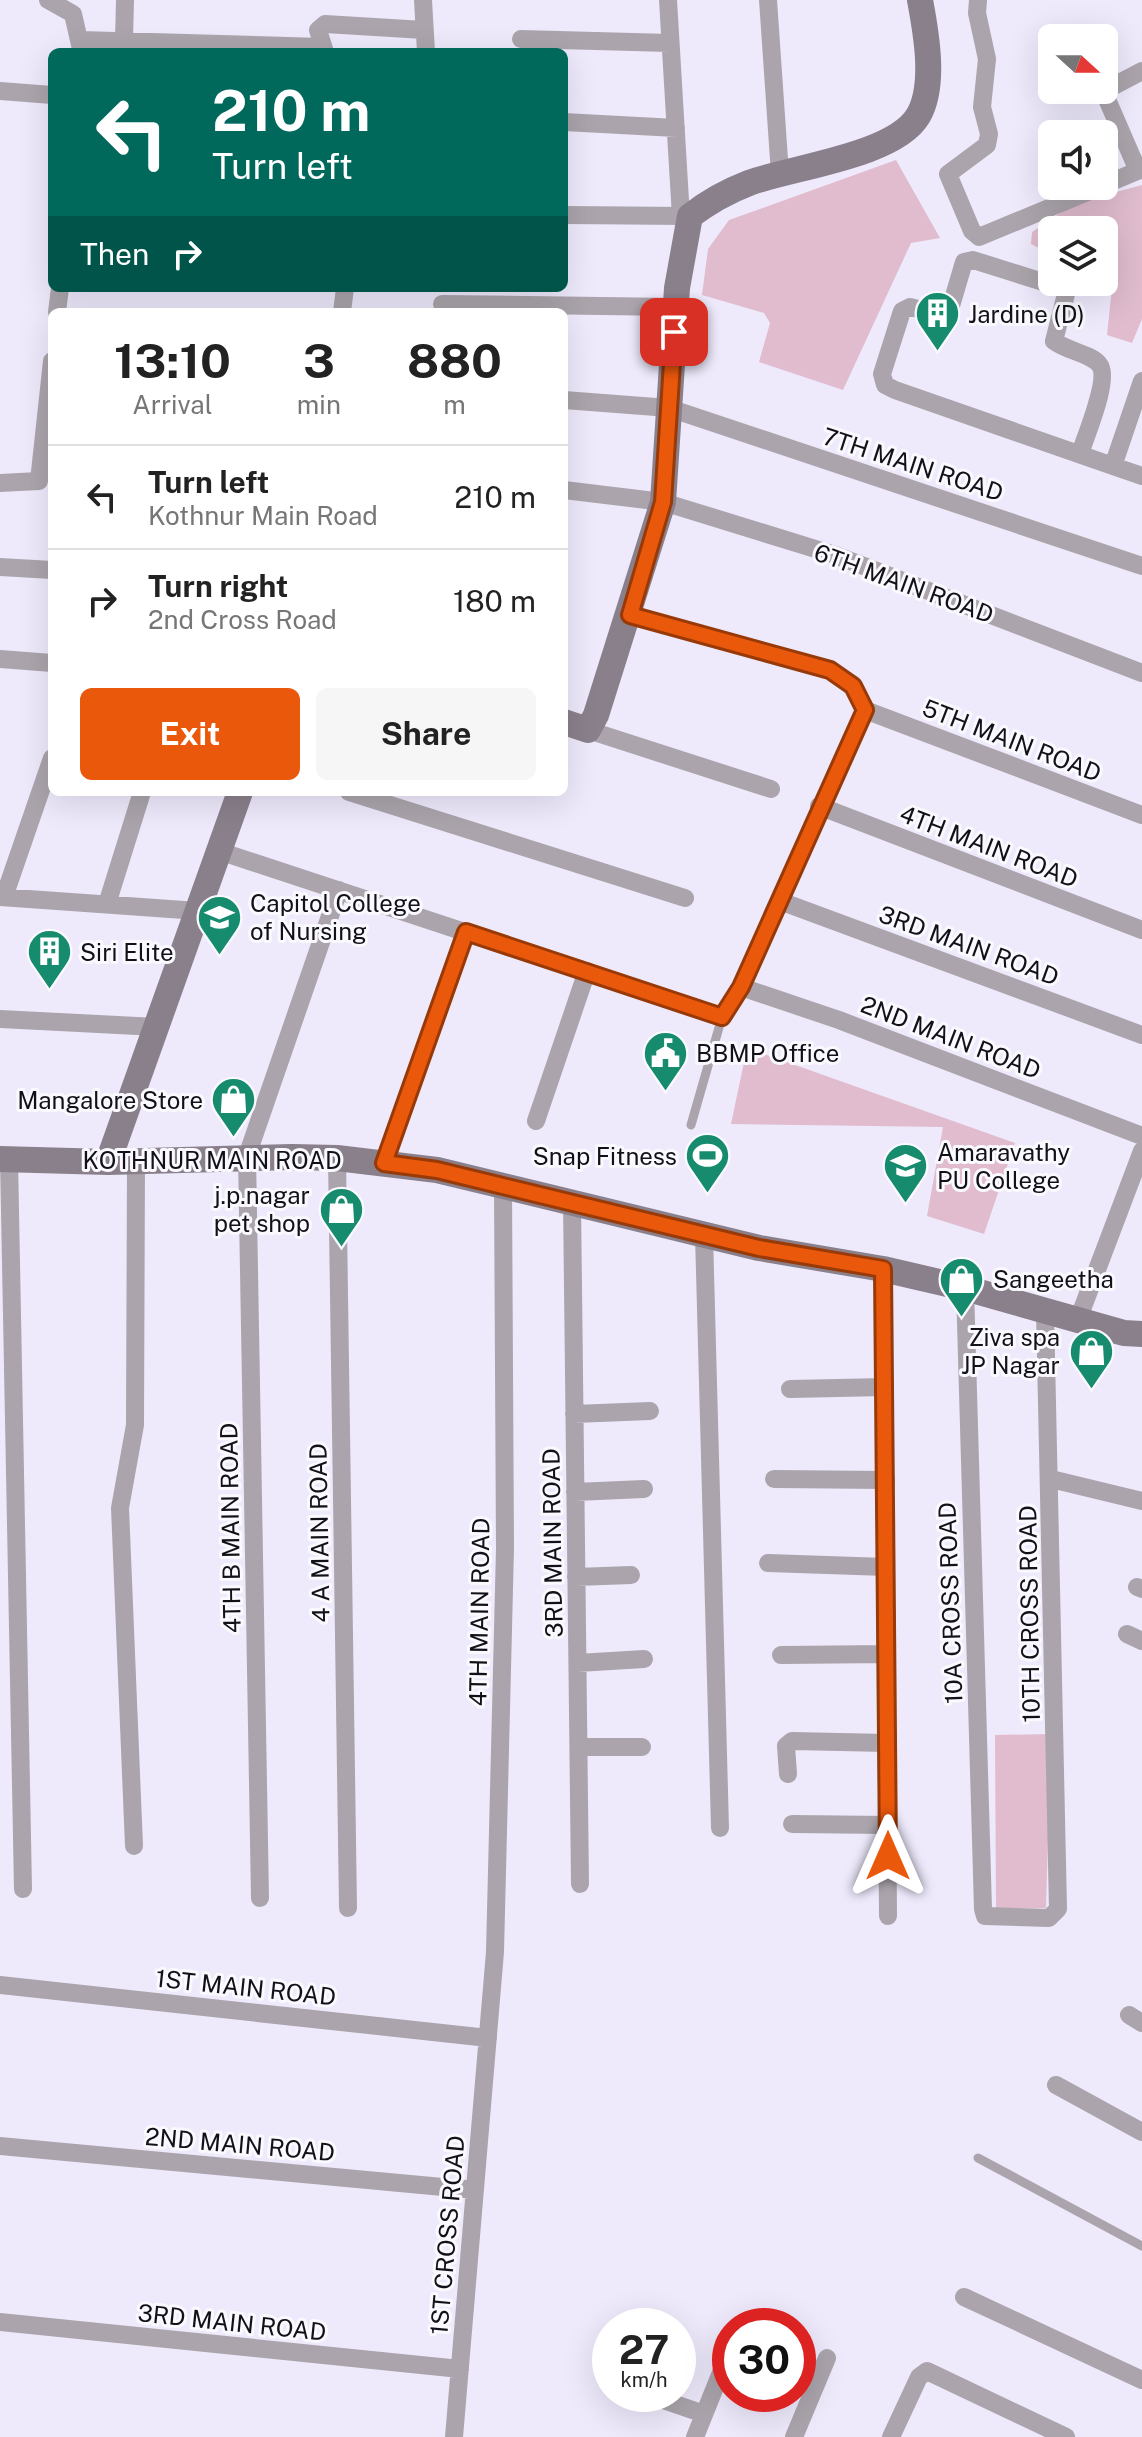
<!DOCTYPE html>
<style>
body{margin:0;font-family:"Public Sans",sans-serif;background:#f6f6f6;color:#222;height:100vh;display:flex;flex-direction:column;font-size:30px;white-space:nowrap}
*{box-sizing:border-box;margin:0}
p{font-size:26px;color:#767676}
.icon{flex:none;width:44px;height:44px;fill:none;stroke:currentColor;stroke-width:2;stroke-linecap:round;stroke-linejoin:round}
.map{position:relative;flex:1;overflow:hidden}
.details{position:absolute;left:48px;top:308px;width:520px;height:488px;display:flex;flex-direction:column;background:#fff;border-radius:12px;box-shadow:0 8px 32px #0002}
.details>*{flex:none}
.banner{position:absolute;left:48px;top:48px;width:520px;height:244px;border-radius:12px;box-shadow:0 8px 32px #0002;background:#00695c;color:#fff;overflow:hidden}
.needle{width:52px;rotate:111deg}
.fabs{position:absolute;left:1038px;top:24px;display:grid;gap:16px}
.fabs a{display:grid;place-items:center;width:80px;height:80px;border-radius:12px;background:#fff;box-shadow:0 8px 32px #0002;font-size:40px}
.speed{position:absolute;left:592px;top:2308px;display:flex;gap:16px;font-size:40px;font-weight:700;text-align:center}
.speed>*{display:grid;place-content:center;width:104px;height:104px;border-radius:50%;background:#fff;box-shadow:0 8px 32px #0002;line-height:1}
.speed small{font-size:20px;font-weight:400}
.speed .limit{border:12px solid #d22;background:#fff;color:#111}
.pin{position:absolute;display:grid;place-items:center;width:68px;height:68px;color:#fff;margin:-34px;border-radius:16px;box-shadow:0 4px 12px #0006}
.me{position:absolute;width:88px;margin:-44px;rotate:0deg;stroke-linejoin:round;filter:drop-shadow(0 0 6px #0008)}
.turn{display:flex;align-items:center;gap:28px;height:168px;padding:0 32px;font-size:36px}
.turn .icon{width:104px;height:104px;stroke-width:2.5}
.turn b{display:block;font-size:56px;line-height:68px}
.then{display:flex;align-items:center;height:76px;padding:0 32px;background:#0003;gap:16px;font-size:30px}
.eta{display:flex;justify-content:space-evenly;align-items:center;height:136px;text-align:center}
.eta b{font-size:48px;font-weight:700;line-height:56px}
.cta{display:flex;gap:16px;margin-top:auto;padding:16px 32px}
.cta a{flex:1;height:92px;border-radius:12px;background:#ea580c;color:#fff;font-size:32px;font-weight:700;line-height:92px;text-align:center}
.cta a+a{background:#f6f6f6;color:#222}
ul{padding:0;list-style:none}
li{display:flex;align-items:center;gap:24px;height:104px;padding:0 32px;border-top:2px solid #e0e0e0}
li div{flex:1}
li b{display:block;font-size:30px}
li em{font-style:normal}
.map>svg:first-child{display:block}
</style>
<div class="map">
<svg width="1142" height="2437" viewBox="0 0 1142 2437">
<rect width="100%" height="100%" fill="#eeeafc"/>
<path fill="#e0bcce" d="M 896,160 L 940,238 L 911,243 L 843,390 L 759,362 L 770,323 L 764,313 L 702,295 L 708,249 L 729,220 Z
M 1142,185 L 1142,319 L 1132,343 L 1107,335 L 1112,287 L 1104,282 L 1104,230 L 1052,230 L 1052,255 L 1031,244 L 1032,232 L 1075,203 Z
M 747,1048 L 1015,1143 L 984,1234 L 927,1216 L 943,1127 L 731,1124 Z
M 1051,1734 L 1046,1908 L 996,1909 L 995,1735 Z"/>
<g fill="none" stroke-linecap="round" stroke-linejoin="round">
<path stroke="#aba4ac" stroke-width="9" d="M 691,1125 L 722,1017
M 978,2158 L 1142,2246"/>
<path stroke="#aba4ac" stroke-width="18" d="M 48,0 L 73,14 L 81,49
M 423,0 L 426,52
M 668,0 L 681,217
M 768,0 L 780,174
M 978,0 L 977,13 L 987,59 L 982,107 L 989,134 L 987,145 L 948,174 L 972,231 L 979,237 L 1102,186
M 521,39 L 670,43
M 81,40 L 321,47
M 124,40 L 125,0
M 325,52 L 318,30 L 325,24 L 424,30
M 1103,90 L 1138,171
M 0,91 L 52,95
M 1104,91 L 1142,71
M 564,122 L 676,128
M 1104,185 L 1142,169
M 564,215 L 689,216
M 442,304 L 676,307
M 57,312 L 60,288
M 342,312 L 345,288
M 564,400 L 669,408 L 1142,566
M 1080,454 C 1085,437 1111,378 1099,364 C 1089,353 1067,351 1054,341 L 1066,294 L 1062,288 L 973,260 L 964,262 L 948,316 L 910,307 L 902,311 L 882,374 L 885,385 L 895,390 L 1113,466 L 1142,476
M 1113,466 L 1142,381
M 0,483 L 39,481 L 52,361
M 564,490 L 663,502 L 835,555 L 1142,673
M 0,567 L 52,570
M 630,615 L 830,670 L 853,686 L 865,710
M 0,659 L 52,663
M 865,710 L 1142,815
M 588,730 L 771,789
M 349,792 L 685,898
M 819,806 L 1142,930
M 219,851 L 722,1017 L 741,987 L 865,710
M 0,897 L 198,911
M 4,897 L 52,758
M 780,901 L 1142,1035
M 107,904 L 142,792
M 741,987 L 839,1020 L 1142,1136
M 0,1019 L 157,1027
M 536,1121 L 587,971
M 337,1158 L 348,1908
M 9,1159 L 23,1889
M 384,1163 L 466,932
M 572,1202 L 580,1884
M 704,1235 L 720,1828
M 883,1269 L 888,1916
M 965,1288 L 983,1909 L 985,1916 L 1049,1918 L 1058,1909 L 1045,1311
M 1078,1320 L 1142,1151
M 790,1389 L 885,1387
M 574,1414 L 650,1411
M 774,1479 L 886,1480
M 1051,1479 L 1142,1501
M 575,1492 L 644,1489
M 768,1563 L 886,1567
M 576,1577 L 631,1575
M 1137,1587 L 1142,1589
M 1127,1634 L 1142,1641
M 781,1655 L 887,1654
M 578,1663 L 644,1659
M 579,1747 L 642,1747
M 788,1774 L 786,1746 L 792,1741 L 887,1743
M 792,1824 L 888,1825
M 134,1846 L 120,1508 L 135,1425 L 136,1161
M 260,1898 L 247,1156 L 339,890
M 0,1985 L 488,2038
M 1129,2015 L 1142,2023
M 1056,2085 L 1142,2132
M 0,2146 L 475,2190
M 964,2297 L 1142,2380
M 0,2322 L 460,2369
M 646,2394 L 704,2414
M 454,2437 L 495,1952 L 505,1548 L 503,1187
M 695,2437 L 730,2350
M 794,2437 L 827,2358
M 891,2437 L 919,2377 L 927,2371 L 1066,2437"/>
<path stroke="#8a808c" stroke-width="26" d="M 564,722 L 588,730 L 596,715 L 663,502 L 677,288 L 690,216 C 707,203 728,191 749,183 C 792,167 894,156 918,116 C 936,86 926,32 920,0
M 0,1159 L 108,1162 L 292,1157 L 337,1158 L 437,1170 L 759,1248 L 883,1269 L 965,1288 L 1124,1333 L 1142,1334
M 108,1162 L 240,792"/>
</g>
<g fill="none" stroke-linecap="round" stroke-linejoin="round">
<defs>
<path id="route" d="M 674,332 L 663,502 L 630,615 L 830,670 L 853,686 L 865,710 L 741,987 L 722,1017 L 466,932 L 384,1163 L 437,1170 L 759,1248 L 883,1269 L 888,1856"/>
</defs>
<use href="#route" stroke="#983908" stroke-width="20"/>
<use href="#route" stroke="#ea580c" stroke-width="14"/>
</g>
<defs>
<symbol id="building-pin" viewBox="-11 -11 22 30"><path d="M0 17L-7.5 6A9.5 9.5 0 1 1 7.5 6Z" fill="#178b6d" stroke="#faf9fe"/><path d="M-4-6H4V6H1V3H-1V6H-4ZM-2.5-4.3h1.7v1.8h-1.7ZM.8-4.3h1.7v1.8H.8ZM-2.5-1h1.7V.8h-1.7ZM.8-1h1.7V.8H.8Z" fill="#fff"/></symbol>
<symbol id="university-pin" viewBox="-11 -11 22 30"><path d="M0 17L-7.5 6A9.5 9.5 0 1 1 7.5 6Z" fill="#178b6d" stroke="#faf9fe"/><path d="M0-5L7-2L0 1L-7-2ZM-4 1L0 2.5L4 1V4Q0 6-4 4Z" fill="#fff"/></symbol>
<symbol id="civic-pin" viewBox="-11 -11 22 30"><path d="M0 17L-7.5 6A9.5 9.5 0 1 1 7.5 6Z" fill="#178b6d" stroke="#faf9fe"/><path d="M-.6-6.5H3V-4.5H.6V-3L4-1V1h2V6H-6V1h2V-1L-.6-3ZM-1.2 2.5V6h2.4V2.5Z" fill="#fff"/></symbol>
<symbol id="shop-pin" viewBox="-11 -11 22 30"><path d="M0 17L-7.5 6A9.5 9.5 0 1 1 7.5 6Z" fill="#178b6d" stroke="#faf9fe"/><path d="M-5-2.5h2.3a2.7 3.5 0 0 1 5.4 0H5L5.5 6h-11ZM-1.5-2.5h3a1.5 2.3 0 0 0-3 0Z" fill="#fff"/></symbol>
<symbol id="stadium-pin" viewBox="-11 -11 22 30"><path d="M0 17L-7.5 6A9.5 9.5 0 1 1 7.5 6Z" fill="#178b6d" stroke="#faf9fe"/><path d="M0-5a6.5 5 0 1 0 0 10a6.5 5 0 1 0 0-10ZM-3.5-1.8h7v3.6h-7Z" fill="#fff"/></symbol>
</defs>
<g fill-rule="evenodd">
<use href="#building-pin" x="912" y="288" width="51" height="69"/>
<use href="#university-pin" x="194" y="892" width="51" height="69"/>
<use href="#building-pin" x="24" y="926" width="51" height="69"/>
<use href="#civic-pin" x="640" y="1028" width="51" height="69"/>
<use href="#shop-pin" x="208" y="1074" width="51" height="69"/>
<use href="#stadium-pin" x="682" y="1130" width="51" height="69"/>
<use href="#university-pin" x="880" y="1140" width="51" height="69"/>
<use href="#shop-pin" x="316" y="1184" width="51" height="69"/>
<use href="#shop-pin" x="936" y="1254" width="51" height="69"/>
<use href="#shop-pin" x="1066" y="1326" width="51" height="69"/>
</g>
<g text-anchor="middle" dominant-baseline="central" stroke-width="6" stroke-linejoin="round" paint-order="stroke">
<g font-size="24" fill="#121018" stroke="#faf9fe" text-anchor="start">
<text x="968" y="314">Jardine (D)</text>
<text x="250" y="903">Capitol College<tspan x="250" dy="28">of Nursing</tspan></text>
<text x="80" y="952">Siri Elite</text>
<text x="696" y="1053">BBMP Office</text>
<text x="203" y="1100" text-anchor="end">Mangalore Store</text>
<text x="937" y="1152">Amaravathy<tspan x="937" dy="28">PU College</tspan></text>
<text x="677" y="1156" text-anchor="end">Snap Fitness</text>
<text x="310" y="1195" text-anchor="end">j.p.nagar<tspan x="310" dy="28">pet shop</tspan></text>
<text x="993" y="1279">Sangeetha</text>
<text x="1060" y="1337" text-anchor="end">Ziva spa<tspan x="1060" dy="28">JP Nagar</tspan></text>
</g>
<g font-size="24" fill="#121018" stroke="#faf9fe">
<text transform="translate(913 464) rotate(18)">7TH MAIN ROAD</text>
<text transform="translate(904 583) rotate(20)">6TH MAIN ROAD</text>
<text transform="translate(1012 740) rotate(21)">5TH MAIN ROAD</text>
<text transform="translate(989 846) rotate(21)">4TH MAIN ROAD</text>
<text transform="translate(969 945) rotate(20)">3RD MAIN ROAD</text>
<text transform="translate(951 1037) rotate(21)">2ND MAIN ROAD</text>
<text x="212" y="1160">KOTHNUR MAIN ROAD</text>
<text transform="translate(230 1528) rotate(-91)">4TH B MAIN ROAD</text>
<text transform="translate(319 1533) rotate(-91)">4 A MAIN ROAD</text>
<text transform="translate(552 1543) rotate(-91)">3RD MAIN ROAD</text>
<text transform="translate(950 1603) rotate(-92)">10A CROSS ROAD</text>
<text transform="translate(479 1612) rotate(-89)">4TH MAIN ROAD</text>
<text transform="translate(1029 1614) rotate(-91)">10TH CROSS ROAD</text>
<text transform="translate(246 1987) rotate(6)">1ST MAIN ROAD</text>
<text transform="translate(240 2144) rotate(5)">2ND MAIN ROAD</text>
<text transform="translate(447 2235) rotate(-85)">1ST CROSS ROAD</text>
<text transform="translate(232 2322) rotate(6)">3RD MAIN ROAD</text>
</g>
</g>
</svg>
<div class="fabs">
<a><svg class="needle" viewBox="-14 -14 28 28"><path d="M0-13l5 13h-10z" fill="#e53935"/><path d="M0 13l5-13h-10z" fill="#767676"/></svg></a>
<a><svg class="icon" aria-label="sound" viewBox="0 0 24 24"><path d="M4 9h4l5-4v14l-5-4H4zM17 9q2 3 0 6"/></svg></a>
<a><svg class="icon" aria-label="layers" viewBox="0 0 24 24"><path d="M12 4l9 5-9 5-9-5zM3 14l9 5 9-5"/></svg></a>
</div>
<div class="speed"><div>27<small>km/h</small></div><div class="limit">30</div></div>
<div class="pin" style="left:674px;top:332px;background:#d93025"><svg class="icon" aria-label="arrive" viewBox="0 0 24 24"><path d="M6 21V4h12l-3 4 3 4H6"/></svg></div>
<svg class="me" style="left:888px;top:1856px" viewBox="-20 -20 40 40"><path d="M0-17L14 15 0 8-14 15z" fill="#ea580c" stroke="#fff" stroke-width="4"/></svg>
<div class="banner">
<div class="turn"><svg class="icon" aria-label="left" viewBox="0 0 24 24"><path d="M17 20v-9H6M10 6l-5 5 5 5"/></svg><div><b>210 m</b>Turn left</div></div>
<div class="then">Then<svg class="icon" aria-label="right" viewBox="0 0 24 24"><path d="M7 20v-9h11M14 6l5 5-5 5"/></svg></div>
</div>
<section class="details">
<div class="eta">
<div><b>13:10</b><p>Arrival</p></div>
<div><b>3</b><p>min</p></div>
<div><b>880</b><p>m</p></div>
</div>
<ul>
<li><svg class="icon" aria-label="left" viewBox="0 0 24 24"><path d="M17 20v-9H6M10 6l-5 5 5 5"/></svg><div><b>Turn left</b><p>Kothnur Main Road</p></div><em>210 m</em></li>
<li><svg class="icon" aria-label="right" viewBox="0 0 24 24"><path d="M7 20v-9h11M14 6l5 5-5 5"/></svg><div><b>Turn right</b><p>2nd Cross Road</p></div><em>180 m</em></li>
</ul>
<div class="cta"><a>Exit</a><a>Share</a></div>
</section>
</div>
